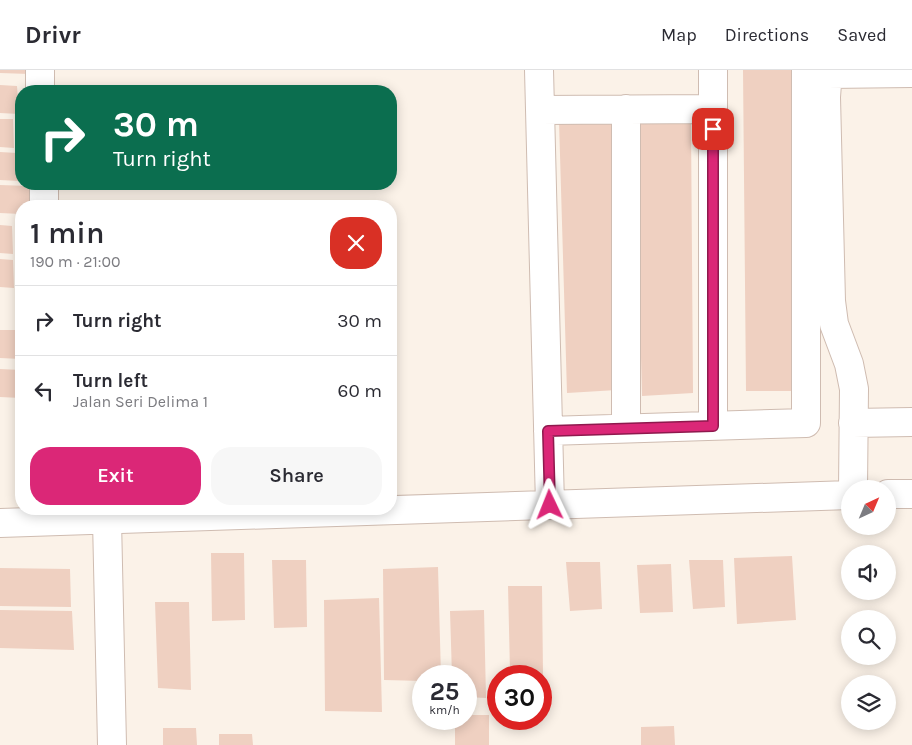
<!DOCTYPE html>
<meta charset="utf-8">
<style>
body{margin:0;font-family:Karla,sans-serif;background:#f7f7f7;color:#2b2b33;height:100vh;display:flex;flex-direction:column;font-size:19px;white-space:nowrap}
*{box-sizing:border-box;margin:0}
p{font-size:16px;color:#7c7c81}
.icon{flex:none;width:28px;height:28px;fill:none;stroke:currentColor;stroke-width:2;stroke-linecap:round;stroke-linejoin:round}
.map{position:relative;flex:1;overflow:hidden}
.sheet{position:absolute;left:15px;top:130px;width:382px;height:315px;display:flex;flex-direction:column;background:#fff;border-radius:20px;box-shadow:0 2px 12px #0003}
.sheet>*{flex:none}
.banner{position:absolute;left:15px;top:15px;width:382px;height:105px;border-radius:20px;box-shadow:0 2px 12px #0003;background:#0b6e4f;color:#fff;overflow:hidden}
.needle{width:32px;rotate:44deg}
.fabs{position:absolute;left:841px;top:410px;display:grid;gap:10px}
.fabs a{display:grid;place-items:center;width:55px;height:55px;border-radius:50%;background:#fff;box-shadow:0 2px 12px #0003;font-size:25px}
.speed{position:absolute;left:412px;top:595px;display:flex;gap:10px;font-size:25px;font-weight:700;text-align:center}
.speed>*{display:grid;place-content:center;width:65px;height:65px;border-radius:50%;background:#fff;box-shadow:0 2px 12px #0003;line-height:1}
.speed small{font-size:12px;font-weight:400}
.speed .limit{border:8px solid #d22;background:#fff;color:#111}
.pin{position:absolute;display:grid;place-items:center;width:42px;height:42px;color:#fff;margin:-21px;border-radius:10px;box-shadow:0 2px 8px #0006}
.me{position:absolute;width:55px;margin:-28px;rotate:358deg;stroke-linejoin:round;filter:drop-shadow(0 0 4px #0008)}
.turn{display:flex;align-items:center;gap:18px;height:105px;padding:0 15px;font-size:22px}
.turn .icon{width:65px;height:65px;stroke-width:2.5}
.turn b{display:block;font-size:35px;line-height:42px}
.round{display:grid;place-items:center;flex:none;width:52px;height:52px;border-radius:20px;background:#f7f7f7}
.head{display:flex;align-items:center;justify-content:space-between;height:85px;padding:0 15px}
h1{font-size:30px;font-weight:600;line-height:38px}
.primary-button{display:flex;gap:10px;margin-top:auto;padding:10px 15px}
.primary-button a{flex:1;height:58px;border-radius:20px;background:#db2777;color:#fff;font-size:20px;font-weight:600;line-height:58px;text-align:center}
.primary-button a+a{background:#f7f7f7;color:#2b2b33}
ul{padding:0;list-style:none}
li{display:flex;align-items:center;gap:15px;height:70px;padding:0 15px;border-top:1px solid #e1e1e2}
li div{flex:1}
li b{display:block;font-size:19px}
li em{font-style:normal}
header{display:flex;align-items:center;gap:30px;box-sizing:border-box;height:70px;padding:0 25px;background:#fff;border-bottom:1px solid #e1e1e2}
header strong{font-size:24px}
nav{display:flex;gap:28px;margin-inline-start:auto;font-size:18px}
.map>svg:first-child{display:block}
</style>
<header>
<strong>Drivr</strong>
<nav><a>Map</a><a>Directions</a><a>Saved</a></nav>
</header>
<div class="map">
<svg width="912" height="675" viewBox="0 0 912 675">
<rect width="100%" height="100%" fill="#fbf2e8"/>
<path fill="#efd0c1" d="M 0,0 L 29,0 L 29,4 L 0,3 Z
M 743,0 L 799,0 L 798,321 L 746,321 Z
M 0,15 L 17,16 L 19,44 L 0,43 Z
M 0,49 L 13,49 L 14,78 L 0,77 Z
M 616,50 L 617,320 L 567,323 L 559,51 Z
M 691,53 L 693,323 L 642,326 L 635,54 Z
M 0,82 L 17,83 L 19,111 L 0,110 Z
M 0,115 L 29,116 L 30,136 L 21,136 L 21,144 L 0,143 Z
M 0,155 L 12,156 L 13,184 L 0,183 Z
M 0,189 L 13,190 L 14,218 L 0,217 Z
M 0,260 L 21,260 L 21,289 L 0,288 Z
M 0,299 L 21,300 L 21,328 L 0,327 Z
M 211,483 L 244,483 L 245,550 L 212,551 Z
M 792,486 L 796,550 L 737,554 L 734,488 Z
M 272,490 L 306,490 L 307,557 L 274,558 Z
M 689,490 L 723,490 L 725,537 L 693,539 Z
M 566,492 L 600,492 L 602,539 L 570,541 Z
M 671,494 L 673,542 L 640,543 L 637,495 Z
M 438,497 L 441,606 L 424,606 L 424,611 L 384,610 L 383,499 Z
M 0,498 L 70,499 L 71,537 L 0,536 Z
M 508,516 L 542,516 L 543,604 L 510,602 Z
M 379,528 L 382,642 L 325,641 L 324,530 Z
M 155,532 L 189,532 L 191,620 L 158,618 Z
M 0,540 L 72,541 L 74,580 L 0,578 Z
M 484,540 L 486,628 L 466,627 L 466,606 L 452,606 L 450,541 Z
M 466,645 L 489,645 L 489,675 L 455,675 L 455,649 L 466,649 Z
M 674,656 L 675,675 L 641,675 L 641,657 Z
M 163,658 L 196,658 L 197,675 L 163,675 Z
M 219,664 L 252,664 L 253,675 L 219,675 Z"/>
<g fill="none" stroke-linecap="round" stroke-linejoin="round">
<defs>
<path id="minor" d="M 40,0 L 40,21
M 539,0 L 550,435
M 713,0 L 713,356
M 828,0 L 826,27 L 831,231 L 834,254 L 849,294 L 854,319 L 853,419
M 828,4 L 912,3
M 626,39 L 626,358
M 540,40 L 713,39
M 44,114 L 44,136
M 853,353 L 912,352
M 548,361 L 806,353 L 806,0
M 888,424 L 912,424
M 107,450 L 112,675
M 0,453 L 850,425"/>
</defs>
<use href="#minor" stroke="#cfbcb1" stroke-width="30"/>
<use href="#minor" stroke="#fff" stroke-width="28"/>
</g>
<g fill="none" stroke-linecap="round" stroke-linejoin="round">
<defs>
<path id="route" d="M 550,435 L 548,361 L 713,356 L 713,59"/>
</defs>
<use href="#route" stroke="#8e194d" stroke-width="12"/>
<use href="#route" stroke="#db2777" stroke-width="9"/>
</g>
</svg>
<div class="fabs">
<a><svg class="needle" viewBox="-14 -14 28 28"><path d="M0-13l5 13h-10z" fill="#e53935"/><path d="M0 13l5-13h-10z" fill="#7c7c81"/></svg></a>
<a><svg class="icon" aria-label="sound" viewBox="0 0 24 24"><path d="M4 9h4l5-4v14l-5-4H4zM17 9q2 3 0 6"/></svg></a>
<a><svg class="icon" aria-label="search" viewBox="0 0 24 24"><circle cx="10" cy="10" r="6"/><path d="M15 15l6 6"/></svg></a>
<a><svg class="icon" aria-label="layers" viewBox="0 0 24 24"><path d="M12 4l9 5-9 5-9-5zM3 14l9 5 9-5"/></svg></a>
</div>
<div class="speed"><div>25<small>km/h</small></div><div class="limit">30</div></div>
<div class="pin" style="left:713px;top:59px;background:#d93025"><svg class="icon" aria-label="arrive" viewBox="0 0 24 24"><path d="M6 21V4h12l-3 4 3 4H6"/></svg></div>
<svg class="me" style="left:550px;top:435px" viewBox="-20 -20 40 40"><path d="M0-17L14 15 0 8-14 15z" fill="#db2777" stroke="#fff" stroke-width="4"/></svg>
<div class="banner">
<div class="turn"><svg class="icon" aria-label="right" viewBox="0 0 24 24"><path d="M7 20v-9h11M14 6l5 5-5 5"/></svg><div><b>30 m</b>Turn right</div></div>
</div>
<section class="sheet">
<div class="head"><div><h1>1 min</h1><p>190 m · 21:00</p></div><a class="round" style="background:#d93025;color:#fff"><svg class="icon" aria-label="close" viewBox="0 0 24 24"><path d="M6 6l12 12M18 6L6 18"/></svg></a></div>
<ul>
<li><svg class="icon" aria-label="right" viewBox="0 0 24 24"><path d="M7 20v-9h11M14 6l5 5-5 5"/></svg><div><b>Turn right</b></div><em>30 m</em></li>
<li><svg class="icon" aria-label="left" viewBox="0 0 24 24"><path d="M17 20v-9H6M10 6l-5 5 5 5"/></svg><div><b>Turn left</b><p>Jalan Seri Delima 1</p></div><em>60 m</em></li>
</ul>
<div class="primary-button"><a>Exit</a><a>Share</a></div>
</section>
</div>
